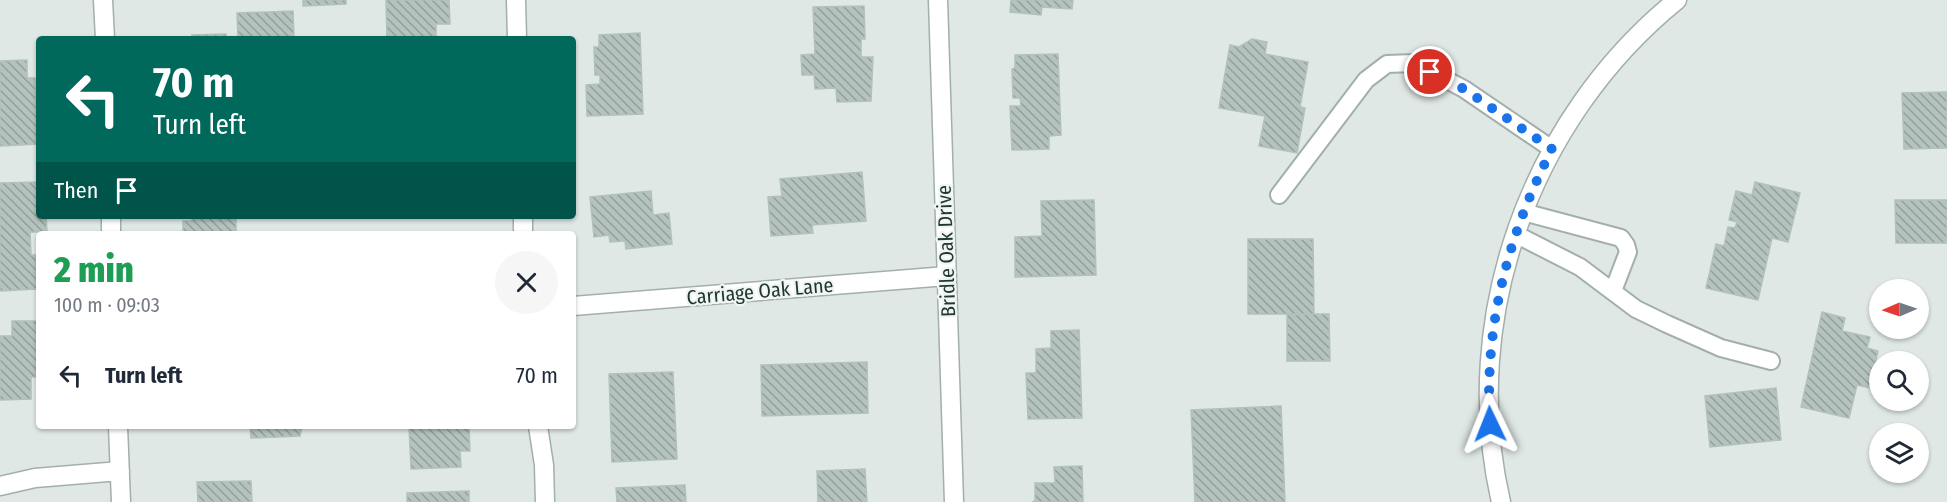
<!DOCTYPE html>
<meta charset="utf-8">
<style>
body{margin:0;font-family:"Fira Sans Condensed",sans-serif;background:#f6f6f7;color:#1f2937;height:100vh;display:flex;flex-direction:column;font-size:22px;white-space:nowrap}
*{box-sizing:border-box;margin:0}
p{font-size:20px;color:#747a83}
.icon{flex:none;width:33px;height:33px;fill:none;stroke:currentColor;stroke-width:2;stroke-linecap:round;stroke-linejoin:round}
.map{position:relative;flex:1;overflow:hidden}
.sheet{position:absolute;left:36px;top:231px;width:540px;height:198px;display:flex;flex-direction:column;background:#fff;border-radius:6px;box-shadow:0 2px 4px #0004}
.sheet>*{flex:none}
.top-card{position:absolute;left:36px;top:36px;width:540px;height:183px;border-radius:6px;box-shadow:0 2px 4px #0004;background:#00695c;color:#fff;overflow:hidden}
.needle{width:39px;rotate:268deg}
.controls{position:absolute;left:1869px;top:279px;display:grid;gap:12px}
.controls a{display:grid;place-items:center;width:60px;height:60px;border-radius:50%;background:#fff;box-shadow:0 2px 4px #0004;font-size:30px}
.pin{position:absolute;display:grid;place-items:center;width:51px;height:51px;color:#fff;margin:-26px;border:3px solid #fff;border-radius:50%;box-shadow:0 2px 6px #0007}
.me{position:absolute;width:66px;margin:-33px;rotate:358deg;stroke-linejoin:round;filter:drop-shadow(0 0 4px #0008)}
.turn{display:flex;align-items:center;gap:21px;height:126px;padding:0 18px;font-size:27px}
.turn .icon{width:78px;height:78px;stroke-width:2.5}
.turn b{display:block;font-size:42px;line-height:51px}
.then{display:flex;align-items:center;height:57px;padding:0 18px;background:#0003;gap:12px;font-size:22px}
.round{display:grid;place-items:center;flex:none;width:63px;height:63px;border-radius:32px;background:#f6f6f7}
.head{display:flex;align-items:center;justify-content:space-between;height:102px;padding:0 18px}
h1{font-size:36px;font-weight:800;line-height:45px;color:#1e9e55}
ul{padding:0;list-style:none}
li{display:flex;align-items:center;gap:18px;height:84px;padding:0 18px}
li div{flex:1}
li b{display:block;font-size:22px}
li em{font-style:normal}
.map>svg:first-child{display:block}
</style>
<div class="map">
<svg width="1947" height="502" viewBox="0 0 1947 502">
<defs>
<pattern id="building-back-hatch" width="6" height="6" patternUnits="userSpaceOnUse" patternTransform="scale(1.5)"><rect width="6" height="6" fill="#b5c3be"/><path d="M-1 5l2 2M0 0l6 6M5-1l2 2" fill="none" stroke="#939f9b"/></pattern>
</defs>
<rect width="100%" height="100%" fill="#dfe8e5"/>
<path fill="url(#building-back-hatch)" stroke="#b2c1bc" stroke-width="1.5" d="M 303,0 L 346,0 L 346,4 L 303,6 Z
M 386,0 L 449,0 L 450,24 L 436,24 L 436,39 L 387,39 Z
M 1011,0 L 1073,0 L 1072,9 L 1042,7 L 1041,15 L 1010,12 Z
M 864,6 L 865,39 L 861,39 L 861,57 L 873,57 L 871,101 L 837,102 L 836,88 L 815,89 L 814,75 L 802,75 L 801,55 L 815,54 L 813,7 Z
M 293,11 L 294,39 L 238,39 L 237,13 Z
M 640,33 L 643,114 L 587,116 L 586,85 L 600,84 L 600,75 L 595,75 L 594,47 L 599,47 L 599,35 Z
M 226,34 L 226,39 L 192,39 L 192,35 Z
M 1252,39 L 1267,42 L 1265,54 L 1308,62 L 1300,107 L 1305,108 L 1297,153 L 1259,146 L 1265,116 L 1219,108 L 1230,45 L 1239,47 Z
M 1058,54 L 1061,135 L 1049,136 L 1049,149 L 1012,150 L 1010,106 L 1021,106 L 1020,98 L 1013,98 L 1012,69 L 1015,68 L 1015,55 Z
M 27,60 L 27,78 L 35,78 L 38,144 L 0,146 L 0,61 Z
M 1947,92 L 1947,148 L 1904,149 L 1902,93 Z
M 862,172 L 866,221 L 812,225 L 813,233 L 771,236 L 768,197 L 782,196 L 780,179 Z
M 39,182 L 39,216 L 46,216 L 47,232 L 30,232 L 31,255 L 36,255 L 37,289 L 0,291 L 0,183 Z
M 1755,182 L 1800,193 L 1788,242 L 1772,238 L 1758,300 L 1706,288 L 1716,244 L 1724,246 L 1728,227 L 1735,228 L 1737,222 L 1729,220 L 1736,191 L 1752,195 Z
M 651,191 L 653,215 L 669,213 L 672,244 L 626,249 L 625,241 L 610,242 L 609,235 L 594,237 L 590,197 Z
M 1094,200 L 1096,275 L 1015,277 L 1015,237 L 1042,236 L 1041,201 Z
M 1895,200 L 1947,200 L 1947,243 L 1896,243 Z
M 192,216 L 236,216 L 236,234 L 183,234 L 183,221 L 192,221 Z
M 1248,239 L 1313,239 L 1314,314 L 1248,314 Z
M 1822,312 L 1845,318 L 1842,331 L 1870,337 L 1867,348 L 1878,351 L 1875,364 L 1880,365 L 1880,390 L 1857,385 L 1849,418 L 1801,407 Z
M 1314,314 L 1329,314 L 1330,361 L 1287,361 L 1287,315 Z
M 12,321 L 39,321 L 39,377 L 31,377 L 31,399 L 0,400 L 0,336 L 12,336 Z
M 1079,330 L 1082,418 L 1028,419 L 1026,373 L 1036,373 L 1036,349 L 1051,348 L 1051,331 Z
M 867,362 L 868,413 L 762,416 L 761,365 Z
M 673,372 L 677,459 L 612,462 L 609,374 Z
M 1776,388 L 1781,440 L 1710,447 L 1705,396 Z
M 1281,406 L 1285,502 L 1195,502 L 1191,410 Z
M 250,426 L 302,426 L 300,436 L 251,438 Z
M 409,426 L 469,426 L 470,451 L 460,451 L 461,467 L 411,469 Z
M 1082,466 L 1083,502 L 1032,502 L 1035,501 L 1035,483 L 1055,483 L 1054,467 Z
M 865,469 L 867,502 L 818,502 L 817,471 Z
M 251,481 L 252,502 L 198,502 L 197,482 Z
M 685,485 L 686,502 L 617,502 L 616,488 Z
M 469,491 L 469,502 L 407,502 L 407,493 Z"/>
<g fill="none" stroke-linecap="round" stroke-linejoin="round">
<defs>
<path id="lane" d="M 1279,195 L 1366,80 L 1387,64 L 1414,63 L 1464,89 L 1552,149
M 1523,212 L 1621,238 L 1626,245 L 1628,252 L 1613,291
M 1515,234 L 1580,267 L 1636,309 L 1667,324 L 1721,348 L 1771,361"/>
<path id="street" d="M 103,0 L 105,39
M 516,0 L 517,39
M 938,0 L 954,502
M 111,216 L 111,234
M 523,216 L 523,234
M 573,306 L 947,276
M 118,426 L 121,502
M 538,426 L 544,465 L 545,502
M 0,486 L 35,478 L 120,471
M 1501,502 C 1458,318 1531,118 1677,0"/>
</defs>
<use href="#lane" stroke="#a3afac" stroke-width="20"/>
<use href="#street" stroke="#a3afac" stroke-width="21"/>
<use href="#lane" stroke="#fff" stroke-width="16"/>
<use href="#street" stroke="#fff" stroke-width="18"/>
</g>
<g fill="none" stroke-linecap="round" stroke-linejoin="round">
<path stroke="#1a73e8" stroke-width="10" stroke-dasharray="0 18" d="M 1430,72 L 1464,89 L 1552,149 C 1508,235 1484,326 1490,424"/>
</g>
<g text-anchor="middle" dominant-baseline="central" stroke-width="4.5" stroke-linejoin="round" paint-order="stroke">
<g font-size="20" fill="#223632" stroke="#eff6f2">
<text transform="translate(946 251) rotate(-92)">Bridle Oak Drive</text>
<text transform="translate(760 291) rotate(-5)">Carriage Oak Lane</text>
</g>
</g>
</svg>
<div class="controls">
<a><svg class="needle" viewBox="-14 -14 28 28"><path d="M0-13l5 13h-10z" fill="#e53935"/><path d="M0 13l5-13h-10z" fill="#747a83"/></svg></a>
<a><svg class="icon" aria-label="search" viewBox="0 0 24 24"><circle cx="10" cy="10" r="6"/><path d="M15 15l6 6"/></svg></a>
<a><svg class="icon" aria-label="layers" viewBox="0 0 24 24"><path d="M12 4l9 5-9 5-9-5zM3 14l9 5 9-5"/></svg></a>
</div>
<div class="pin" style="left:1430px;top:72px;background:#d93025"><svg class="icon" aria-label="arrive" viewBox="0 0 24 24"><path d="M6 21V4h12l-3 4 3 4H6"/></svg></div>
<svg class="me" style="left:1490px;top:424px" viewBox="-20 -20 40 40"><path d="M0-17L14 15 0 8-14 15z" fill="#1a73e8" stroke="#fff" stroke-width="4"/></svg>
<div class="top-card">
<div class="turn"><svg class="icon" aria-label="left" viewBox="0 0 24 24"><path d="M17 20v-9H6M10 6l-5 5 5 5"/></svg><div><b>70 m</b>Turn left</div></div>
<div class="then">Then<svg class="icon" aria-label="arrive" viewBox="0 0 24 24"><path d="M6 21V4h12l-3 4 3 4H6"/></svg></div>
</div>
<section class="sheet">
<div class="head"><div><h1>2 min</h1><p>100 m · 09:03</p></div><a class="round"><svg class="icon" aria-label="close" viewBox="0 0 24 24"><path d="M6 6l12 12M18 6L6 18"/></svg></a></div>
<ul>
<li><svg class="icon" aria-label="left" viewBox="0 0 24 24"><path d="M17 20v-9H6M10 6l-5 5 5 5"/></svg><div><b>Turn left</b></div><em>70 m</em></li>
</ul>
</section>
</div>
